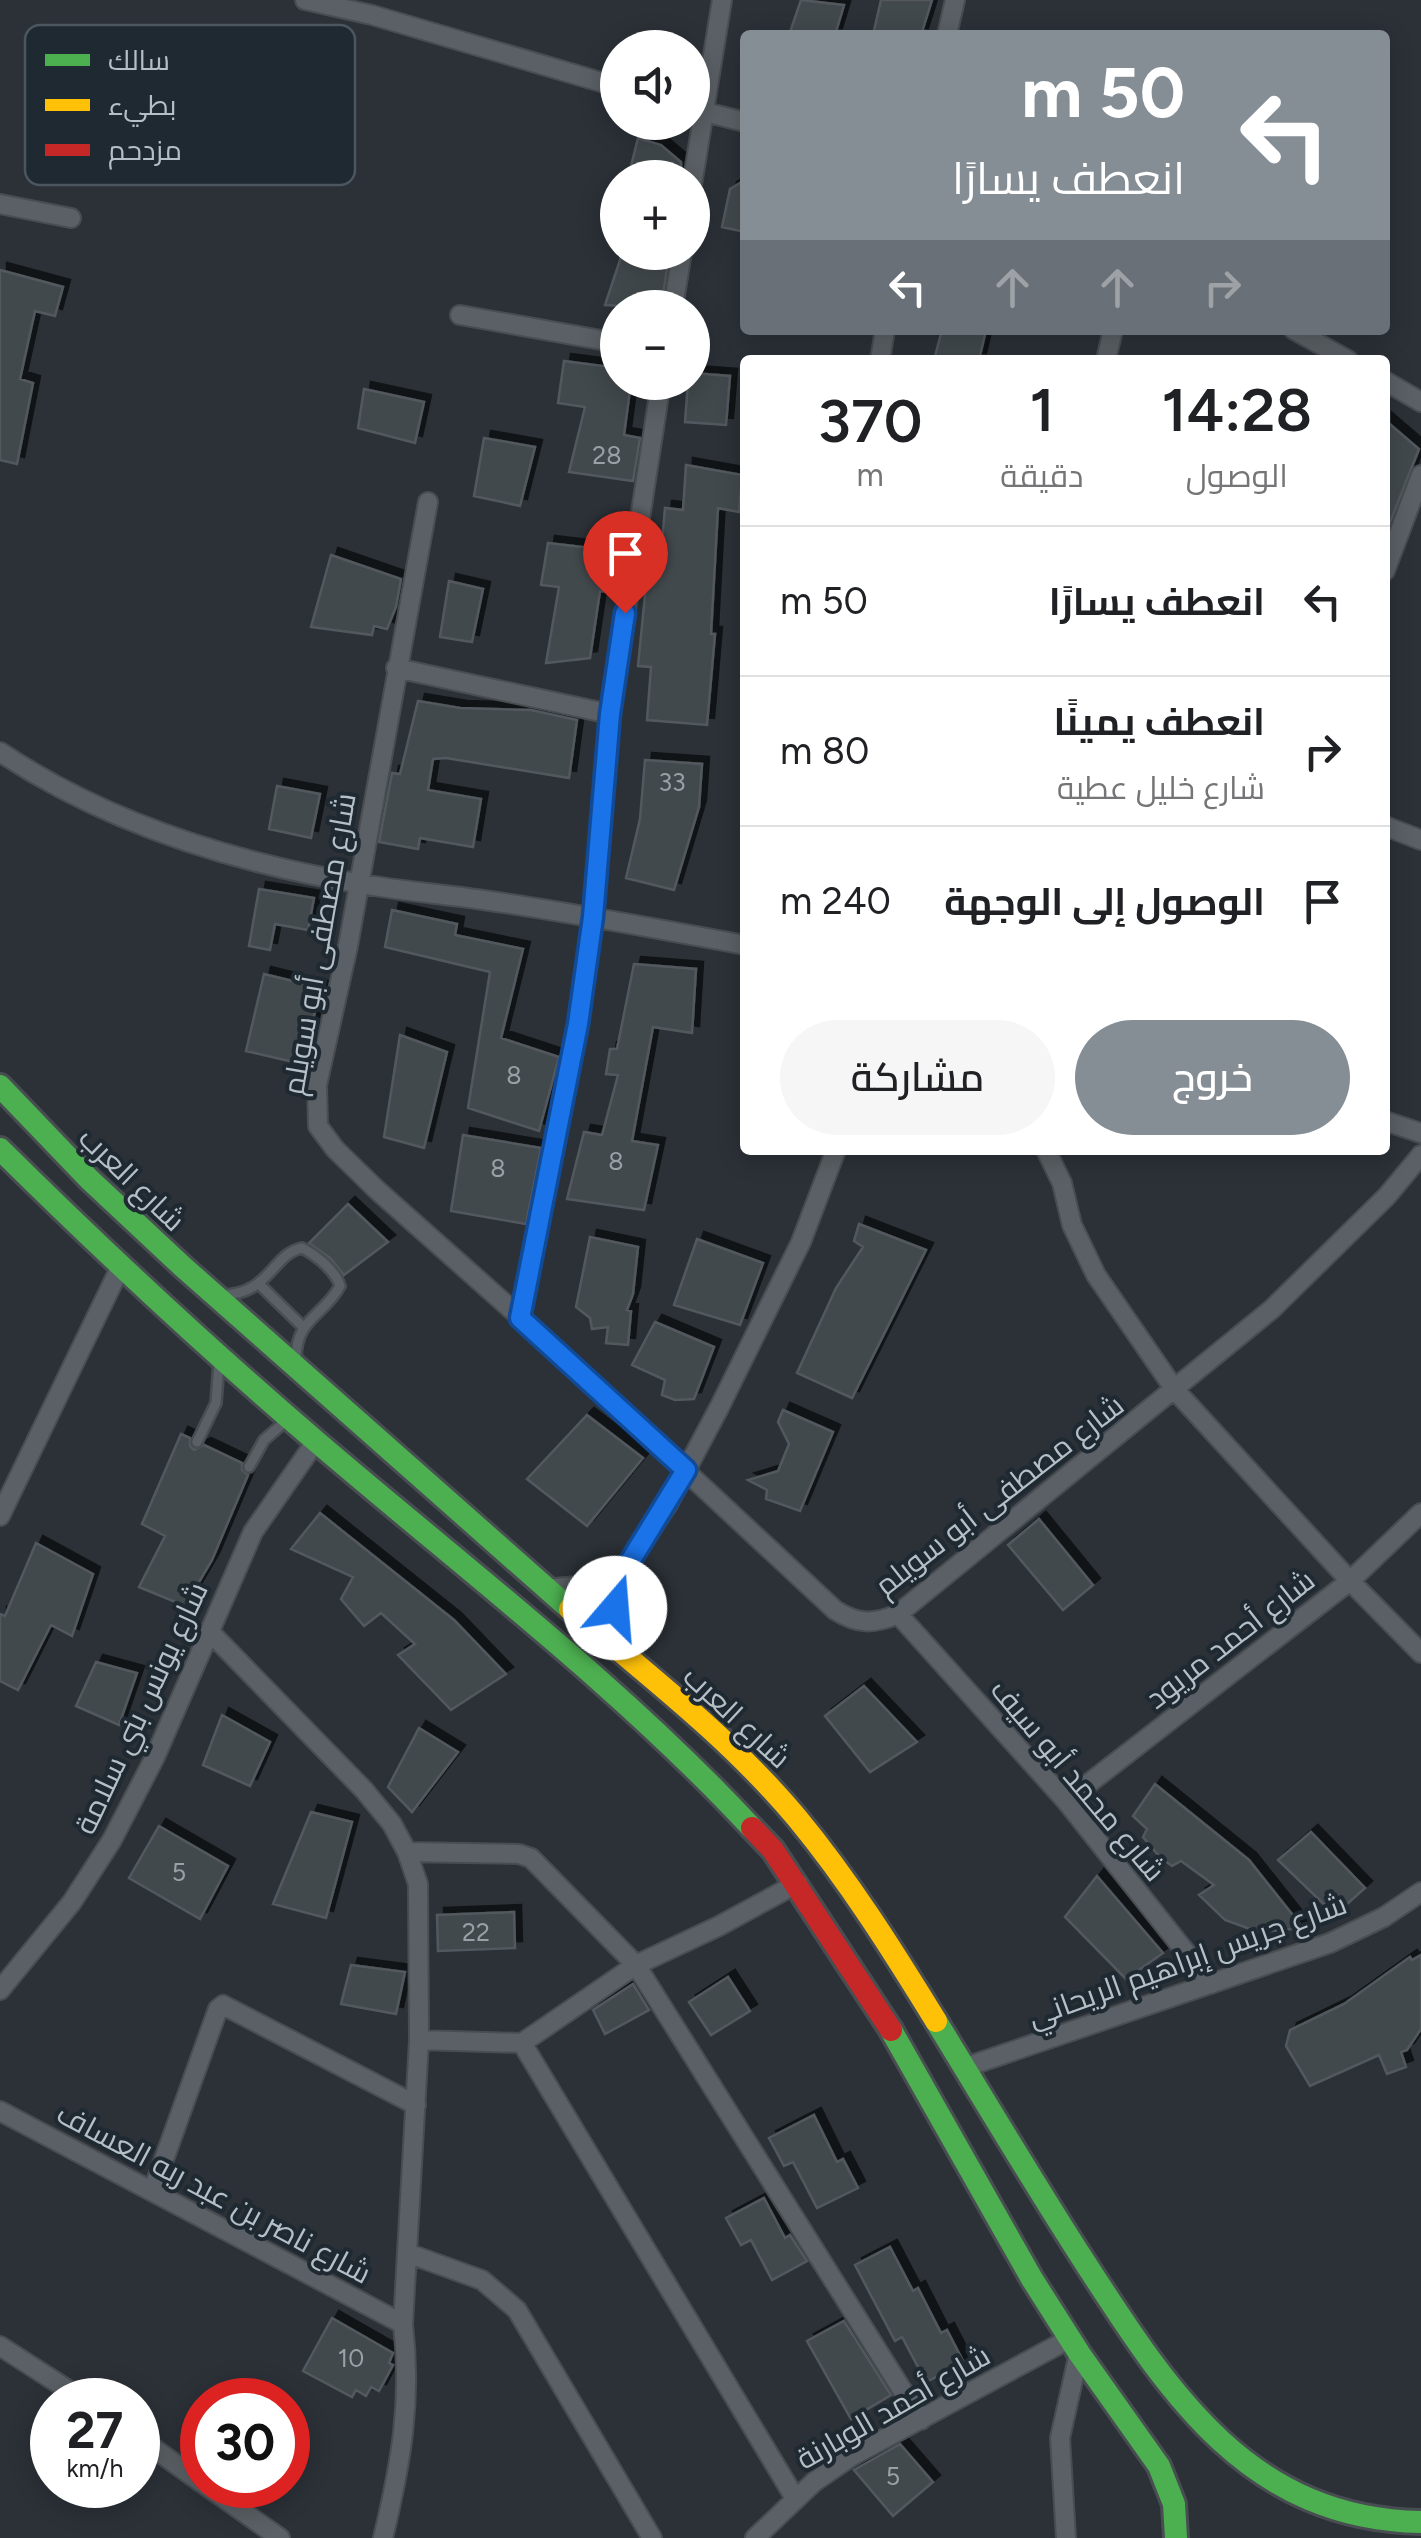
<!DOCTYPE html>
<html lang="ar">
<meta charset="utf-8">
<style>
body{margin:0;font-family:Figtree,Cairo,sans-serif;background:#f6f6f6;color:#202124;direction:rtl;height:100vh;display:flex;flex-direction:column;font-size:38px;white-space:nowrap}
*{box-sizing:border-box;margin:0}
p{font-size:32px;color:#757577}
.icon{flex:none;width:55px;height:55px;fill:none;stroke:currentColor;stroke-width:2;stroke-linecap:round;stroke-linejoin:round}
.map{position:relative;flex:1;overflow:hidden;direction:ltr}
.sheet{position:absolute;left:740px;top:355px;width:650px;height:800px;display:flex;flex-direction:column;background:#fff;border-radius:10px;box-shadow:0 5px 25px #0003;direction:rtl}
.sheet>*{flex:none}
.top-card{position:absolute;left:740px;top:30px;width:650px;height:305px;border-radius:10px;box-shadow:0 5px 25px #0003;direction:rtl;background:#858d95;color:#fff;overflow:hidden}
.fabs{position:absolute;left:600px;top:30px;display:grid;gap:20px}
.fabs a{display:grid;place-items:center;width:110px;height:110px;border-radius:50%;background:#fff;box-shadow:0 5px 25px #0003;font-size:50px}
.speed{position:absolute;left:30px;top:2378px;display:flex;gap:20px;font-size:50px;font-weight:700;text-align:center}
.speed>*{display:grid;place-content:center;width:130px;height:130px;border-radius:50%;background:#fff;box-shadow:0 5px 25px #0003;line-height:1}
.speed small{font-size:25px;font-weight:400}
.speed .limit{border:15px solid #d22;background:#fff;color:#111}
.pin{position:absolute;display:grid;place-items:center;width:85px;height:85px;color:#fff;margin:-102px -42px;border-radius:50% 50% 50% 0;rotate:-45deg;box-shadow:0 0 10px #0007}
.pin .icon{rotate:45deg}
.me{position:absolute;width:110px;margin:-55px;rotate:18deg;stroke-linejoin:round;filter:drop-shadow(0 0 8px #0008)}
.turn{display:flex;align-items:center;gap:35px;height:210px;padding:0 40px;font-size:45px}
.turn .icon{width:130px;height:130px;stroke-width:2.5}
.turn b{display:block;font-size:70px;line-height:85px}
.lanes{display:flex;align-items:center;height:95px;padding:0 40px;background:#0003;justify-content:center;gap:50px;direction:ltr}
.lanes .off{opacity:.35}
.eta{display:flex;justify-content:space-evenly;align-items:center;height:170px;text-align:center}
.eta b{font-size:60px;font-weight:600;line-height:70px}
.primary-button{display:flex;gap:20px;margin-top:auto;padding:20px 40px}
.primary-button a{flex:1;height:115px;border-radius:60px;background:#858d95;color:#fff;font-size:40px;font-weight:600;line-height:115px;text-align:center}
.primary-button a+a{background:#f6f6f6;color:#202124}
ul{padding:0;list-style:none}
li{display:flex;align-items:center;gap:30px;height:150px;padding:0 40px;border-top:2px solid #e0e0e0}
li div{flex:1}
li b{display:block;font-size:38px}
li em{font-style:normal}
.map>svg:first-child{display:block}
</style>
<div class="map">
<svg width="1421" height="2538" viewBox="0 0 1421 2538">
<defs>
<filter id="shadow"><feDropShadow dx="7" dy="-7" stdDeviation="0" flood-color="#0009"/></filter>
</defs>
<rect width="100%" height="100%" fill="#2b3137"/>
<path fill="#43484d" stroke="#52595f" stroke-width="2.5" filter="url(#shadow)" d="M 801,0 L 844,5 L 835,35 L 789,35 Z
M 881,0 L 932,0 L 921,35 L 873,35 Z
M 638,138 L 661,145 L 681,162 L 681,178 L 628,178 Z
M 745,180 L 745,232 L 722,227 L 730,189 Z
M 621,257 L 667,269 L 661,308 L 605,305 Z
M 0,270 L 63,287 L 55,316 L 35,311 L 20,379 L 33,383 L 17,464 L 0,460 Z
M 942,330 L 986,330 L 979,360 L 934,360 Z
M 564,361 L 618,368 L 618,382 L 631,382 L 624,435 L 640,438 L 633,481 L 569,472 L 585,407 L 558,403 Z
M 692,373 L 730,376 L 726,425 L 685,422 L 688,382 L 692,382 Z
M 364,389 L 424,402 L 415,443 L 358,428 Z
M 1385,420 L 1419,449 L 1385,535 Z
M 484,438 L 535,447 L 520,506 L 474,496 Z
M 686,465 L 742,475 L 739,512 L 718,508 L 711,634 L 715,634 L 707,725 L 647,720 L 651,667 L 638,666 L 647,575 L 659,576 L 665,508 L 683,510 Z
M 548,543 L 617,551 L 611,592 L 600,591 L 590,658 L 546,663 L 559,587 L 541,585 Z
M 331,555 L 401,579 L 396,607 L 387,629 L 374,626 L 372,635 L 311,627 Z
M 449,581 L 483,589 L 472,642 L 440,637 Z
M 418,701 L 460,708 L 531,710 L 577,720 L 569,778 L 446,758 L 433,759 L 428,790 L 481,799 L 473,847 L 420,838 L 418,849 L 379,842 L 392,773 L 400,774 Z
M 645,760 L 702,764 L 699,807 L 674,890 L 626,878 L 640,819 Z
M 277,786 L 320,794 L 311,838 L 269,829 Z
M 259,889 L 314,898 L 308,930 L 275,924 L 270,950 L 249,946 Z
M 392,910 L 457,924 L 455,935 L 523,949 L 501,1038 L 559,1057 L 539,1131 L 468,1108 L 490,972 L 385,947 Z
M 634,964 L 696,969 L 692,1033 L 653,1027 L 632,1141 L 658,1145 L 644,1210 L 567,1199 L 584,1132 L 602,1135 L 618,1075 L 606,1074 L 610,1049 L 617,1049 Z
M 264,974 L 321,988 L 302,1064 L 246,1051 Z
M 400,1035 L 447,1052 L 424,1148 L 384,1137 Z
M 463,1135 L 541,1148 L 526,1224 L 451,1211 Z
M 348,1204 L 388,1242 L 344,1275 L 330,1258 L 309,1243 Z
M 859,1224 L 926,1250 L 852,1398 L 797,1373 L 836,1288 L 863,1247 L 854,1241 Z
M 590,1237 L 638,1247 L 633,1294 L 627,1310 L 631,1311 L 628,1345 L 606,1343 L 608,1327 L 592,1329 L 590,1318 L 576,1307 Z
M 697,1239 L 763,1263 L 740,1325 L 674,1305 Z
M 655,1322 L 714,1347 L 694,1399 L 675,1400 L 662,1395 L 665,1380 L 632,1365 Z
M 783,1410 L 833,1432 L 800,1511 L 766,1499 L 767,1490 L 748,1480 L 778,1471 L 789,1444 L 778,1422 Z
M 587,1415 L 643,1458 L 587,1526 L 527,1479 Z
M 181,1434 L 190,1438 L 190,1446 L 194,1450 L 204,1445 L 242,1463 L 242,1470 L 248,1475 L 212,1560 L 185,1606 L 139,1587 L 165,1536 L 142,1524 Z
M 320,1513 L 454,1620 L 506,1674 L 451,1710 L 398,1655 L 415,1644 L 381,1613 L 364,1626 L 341,1599 L 353,1577 L 291,1549 Z
M 1039,1519 L 1093,1585 L 1063,1610 L 1008,1545 Z
M 36,1543 L 93,1574 L 72,1636 L 51,1625 L 18,1690 L 0,1681 L 0,1614 L 5,1616 Z
M 96,1662 L 137,1673 L 119,1725 L 76,1706 Z
M 864,1686 L 917,1742 L 870,1772 L 825,1716 Z
M 222,1715 L 270,1742 L 250,1786 L 203,1765 Z
M 419,1728 L 458,1752 L 412,1812 L 388,1787 Z
M 1155,1784 L 1249,1860 L 1303,1928 L 1258,1932 L 1225,1920 L 1199,1895 L 1214,1885 L 1181,1861 L 1172,1866 L 1159,1856 L 1143,1837 L 1147,1829 L 1133,1816 Z
M 311,1812 L 352,1822 L 326,1918 L 273,1904 Z
M 159,1826 L 228,1866 L 200,1919 L 129,1878 Z
M 1311,1832 L 1365,1888 L 1335,1915 L 1278,1860 Z
M 1097,1876 L 1163,1953 L 1126,1979 L 1065,1917 Z
M 514,1912 L 515,1948 L 438,1951 L 437,1915 Z
M 1421,1955 L 1421,2029 L 1407,2050 L 1401,2052 L 1406,2067 L 1387,2074 L 1379,2055 L 1310,2086 L 1286,2046 L 1290,2030 L 1344,2004 L 1410,1957 L 1412,1960 Z
M 351,1965 L 405,1972 L 396,2014 L 341,2004 Z
M 728,1977 L 750,2011 L 711,2035 L 689,2002 Z
M 633,1984 L 649,2010 L 605,2034 L 593,2010 Z
M 814,2115 L 837,2162 L 843,2159 L 858,2188 L 817,2208 L 793,2162 L 784,2166 L 769,2138 Z
M 764,2198 L 785,2238 L 790,2235 L 807,2261 L 772,2280 L 751,2240 L 741,2245 L 726,2218 Z
M 890,2247 L 913,2291 L 918,2288 L 941,2333 L 947,2330 L 964,2363 L 926,2382 L 902,2337 L 895,2341 L 855,2265 Z
M 332,2318 L 393,2353 L 389,2363 L 393,2365 L 379,2391 L 371,2387 L 366,2396 L 356,2390 L 352,2397 L 303,2371 Z
M 844,2321 L 891,2395 L 851,2419 L 807,2341 Z
M 900,2444 L 933,2482 L 893,2516 L 854,2470 Z"/>
<g fill="none" stroke-linecap="round" stroke-linejoin="round">
<defs>
<path id="lane" d="M 259,1284 L 303,1327
M 221,1295 C 270,1295 272,1254 302,1248 C 316,1255 336,1271 340,1286 C 324,1316 295,1318 296,1361
M 197,1442 L 216,1403 L 219,1363
M 249,1467 L 264,1440 L 287,1420"/>
<path id="street" d="M 305,0 L 372,15 L 618,87
M 947,35 L 955,0
M 697,110 L 745,122
M 692,185 L 722,0
M 0,204 L 71,218
M 673,308 L 682,252
M 460,315 L 618,343
M 1294,330 L 1348,360
M 880,360 L 885,330
M 1106,360 L 1113,330
M 1385,381 L 1421,402
M 428,502 L 348,946 L 317,1085 L 318,1126 L 335,1149 L 377,1190 L 520,1317 L 835,1610 C 857,1624 873,1625 898,1614 L 1272,1309 L 1387,1196 L 1421,1155
M 1385,571 L 1421,475
M 396,668 L 610,714
M 0,752 C 108,824 235,863 362,884 C 402,891 442,894 483,900 C 570,912 658,929 745,945
M 1385,826 L 1421,840
M 1385,1121 L 1421,1133
M 1046,1150 L 1062,1183 L 1072,1225 L 1096,1275 L 1175,1390 L 1350,1581 L 1421,1653
M 520,1317 L 578,1024 L 593,917 L 610,714 L 661,382
M 0,1516 L 120,1268
M 545,1589 L 587,1585 L 626,1568
M 898,1614 L 1066,1801 L 1211,1984
M 210,1632 L 364,1790 L 392,1824 L 407,1852 L 418,1884 L 419,2040 L 403,2324 C 412,2401 401,2463 383,2538
M 618,1650 L 615,1608 L 626,1568 L 668,1504 L 719,1408 L 801,1242 L 836,1150
M 1066,1801 L 1350,1581 L 1421,1513
M 407,1852 L 519,1854 L 531,1858 L 636,1965 L 921,2420
M 0,1990 L 72,1902 L 112,1840 L 155,1757 L 253,1532 L 316,1441
M 419,2040 L 522,2043 L 795,2498
M 522,2043 L 636,1965 L 719,1926 L 798,1883
M 966,2067 L 1330,1943 L 1384,1917 L 1421,1892
M 0,2111 L 403,2324
M 153,2190 L 218,2009 L 223,2005 L 416,2105
M 407,2253 L 482,2280 L 517,2310 L 652,2538
M 0,2346 L 84,2400
M 138,2437 L 202,2483
M 205,2485 L 280,2538
M 755,2538 L 814,2482 L 852,2456 L 1069,2339
M 1066,2538 L 1060,2438 L 1079,2353"/>
<path id="fast" d="M 0,1086 L 89,1179 L 182,1266 L 570,1609
M 0,1149 C 102,1250 207,1348 317,1442 C 464,1568 620,1686 752,1828
M 936,2021 C 985,2101 1033,2182 1084,2261 C 1168,2391 1248,2519 1421,2522
M 891,2030 L 1032,2279 L 1079,2353 L 1159,2466 L 1174,2504 L 1176,2538"/>
<path id="slow" d="M 570,1609 C 648,1675 731,1739 797,1818 C 849,1881 893,1951 936,2021"/>
<path id="jam" d="M 752,1828 L 773,1850 L 891,2030"/>
</defs>
<use href="#lane" stroke="#484d52" stroke-width="14"/>
<use href="#street" stroke="#484d52" stroke-width="22"/>
<use href="#fast" stroke="#484d52" stroke-width="28"/>
<use href="#slow" stroke="#484d52" stroke-width="28"/>
<use href="#jam" stroke="#484d52" stroke-width="28"/>
<use href="#lane" stroke="#5a6065" stroke-width="9"/>
<use href="#street" stroke="#5a6065" stroke-width="18"/>
<use href="#fast" stroke="#4caf50" stroke-width="22"/>
<use href="#slow" stroke="#ffc107" stroke-width="22"/>
<use href="#jam" stroke="#c62828" stroke-width="22"/>
</g>
<g fill="none" stroke-linecap="round" stroke-linejoin="round">
<defs>
<path id="route" d="M 615,1608 L 626,1568 L 686,1470 L 520,1318 L 578,1024 L 593,917 L 610,714 L 625,613"/>
</defs>
<use href="#route" stroke="#114b97" stroke-width="25"/>
<use href="#route" stroke="#1a73e8" stroke-width="18"/>
</g>
<g text-anchor="middle" dominant-baseline="central" stroke-width="8" stroke-linejoin="round" paint-order="stroke">
<g font-size="25" fill="#98a1a8">
<text x="607" y="455">28</text>
<text x="672" y="782">33</text>
<text x="514" y="1075">8</text>
<text x="616" y="1161">8</text>
<text x="498" y="1168">8</text>
<text x="179" y="1872">5</text>
<text x="476" y="1932">22</text>
<text x="351" y="2358">10</text>
<text x="893" y="2476">5</text>
</g>
<g font-size="30" fill="#b5bfc7" stroke="#1e2931">
<text transform="translate(319 944) rotate(-80)">شارع مصطفى أبو سويلم</text>
<text transform="translate(132 1179) rotate(44)">شارع العرب</text>
<text transform="translate(999 1495) rotate(-38)">شارع مصطفى أبو سويلم</text>
<text transform="translate(1230 1639) rotate(-38)">شارع أحمد مريود</text>
<text transform="translate(141 1708) rotate(-65)">شارع يونس بني سلامة</text>
<text transform="translate(737 1717) rotate(43)">شارع العرب</text>
<text transform="translate(1078 1780) rotate(50)">شارع محمد أبو سيف</text>
<text transform="translate(1187 1960) rotate(-20)">شارع جريس إبراهيم الريحاني</text>
<text transform="translate(214 2193) rotate(28)">شارع ناصر بن عبد ربه العساف</text>
<text transform="translate(893 2407) rotate(-30)">شارع أحمد الوبارنة</text>
</g>
</g>
<rect x="25" y="25" width="330" height="160" rx="15" fill="#1e2931" stroke="#4b565e" stroke-width="2.5"/>
<rect x="45" y="54" width="45" height="12" fill="#4caf50"/>
<rect x="45" y="99" width="45" height="12" fill="#ffc107"/>
<rect x="45" y="144" width="45" height="12" fill="#c62828"/>
<g font-size="28" fill="#b5bfc7">
<text x="108" y="70">سالك</text>
<text x="108" y="115">بطيء</text>
<text x="108" y="160">مزدحم</text>
</g>
</svg>
<div class="fabs">
<a><svg class="icon" aria-label="sound" viewBox="0 0 24 24"><path d="M4 9h4l5-4v14l-5-4H4zM17 9q2 3 0 6"/></svg></a>
<a>+</a>
<a>−</a>
</div>
<div class="speed"><div>27<small>km/h</small></div><div class="limit">30</div></div>
<div class="pin" style="left:625px;top:613px;background:#d93025"><svg class="icon" aria-label="arrive" viewBox="0 0 24 24"><path d="M6 21V4h12l-3 4 3 4H6"/></svg></div>
<svg class="me" style="left:615px;top:1608px" viewBox="-20 -20 40 40"><circle r="19" fill="#fff"/><path d="M0-13L10 11 0 6-10 11z" fill="#1a73e8"/></svg>
<div class="top-card">
<div class="turn"><svg class="icon" aria-label="left" viewBox="0 0 24 24"><path d="M17 20v-9H6M10 6l-5 5 5 5"/></svg><div><b>50 m</b>انعطف يسارًا</div></div>
<div class="lanes"><svg class="icon" aria-label="left" viewBox="0 0 24 24"><path d="M17 20v-9H6M10 6l-5 5 5 5"/></svg><svg class="icon off" aria-label="ahead" viewBox="0 0 24 24"><path d="M12 20V5M6 11l6-6 6 6"/></svg><svg class="icon off" aria-label="ahead" viewBox="0 0 24 24"><path d="M12 20V5M6 11l6-6 6 6"/></svg><svg class="icon off" aria-label="right" viewBox="0 0 24 24"><path d="M7 20v-9h11M14 6l5 5-5 5"/></svg></div>
</div>
<section class="sheet">
<div class="eta">
<div><b>14:28</b><p>الوصول</p></div>
<div><b>1</b><p>دقيقة</p></div>
<div><b>370</b><p>m</p></div>
</div>
<ul>
<li><svg class="icon" aria-label="left" viewBox="0 0 24 24"><path d="M17 20v-9H6M10 6l-5 5 5 5"/></svg><div><b>انعطف يسارًا</b></div><em>50 m</em></li>
<li><svg class="icon" aria-label="right" viewBox="0 0 24 24"><path d="M7 20v-9h11M14 6l5 5-5 5"/></svg><div><b>انعطف يمينًا</b><p>شارع خليل عطية</p></div><em>80 m</em></li>
<li><svg class="icon" aria-label="arrive" viewBox="0 0 24 24"><path d="M6 21V4h12l-3 4 3 4H6"/></svg><div><b>الوصول إلى الوجهة</b></div><em>240 m</em></li>
</ul>
<div class="primary-button"><a>خروج</a><a>مشاركة</a></div>
</section>
</div>
